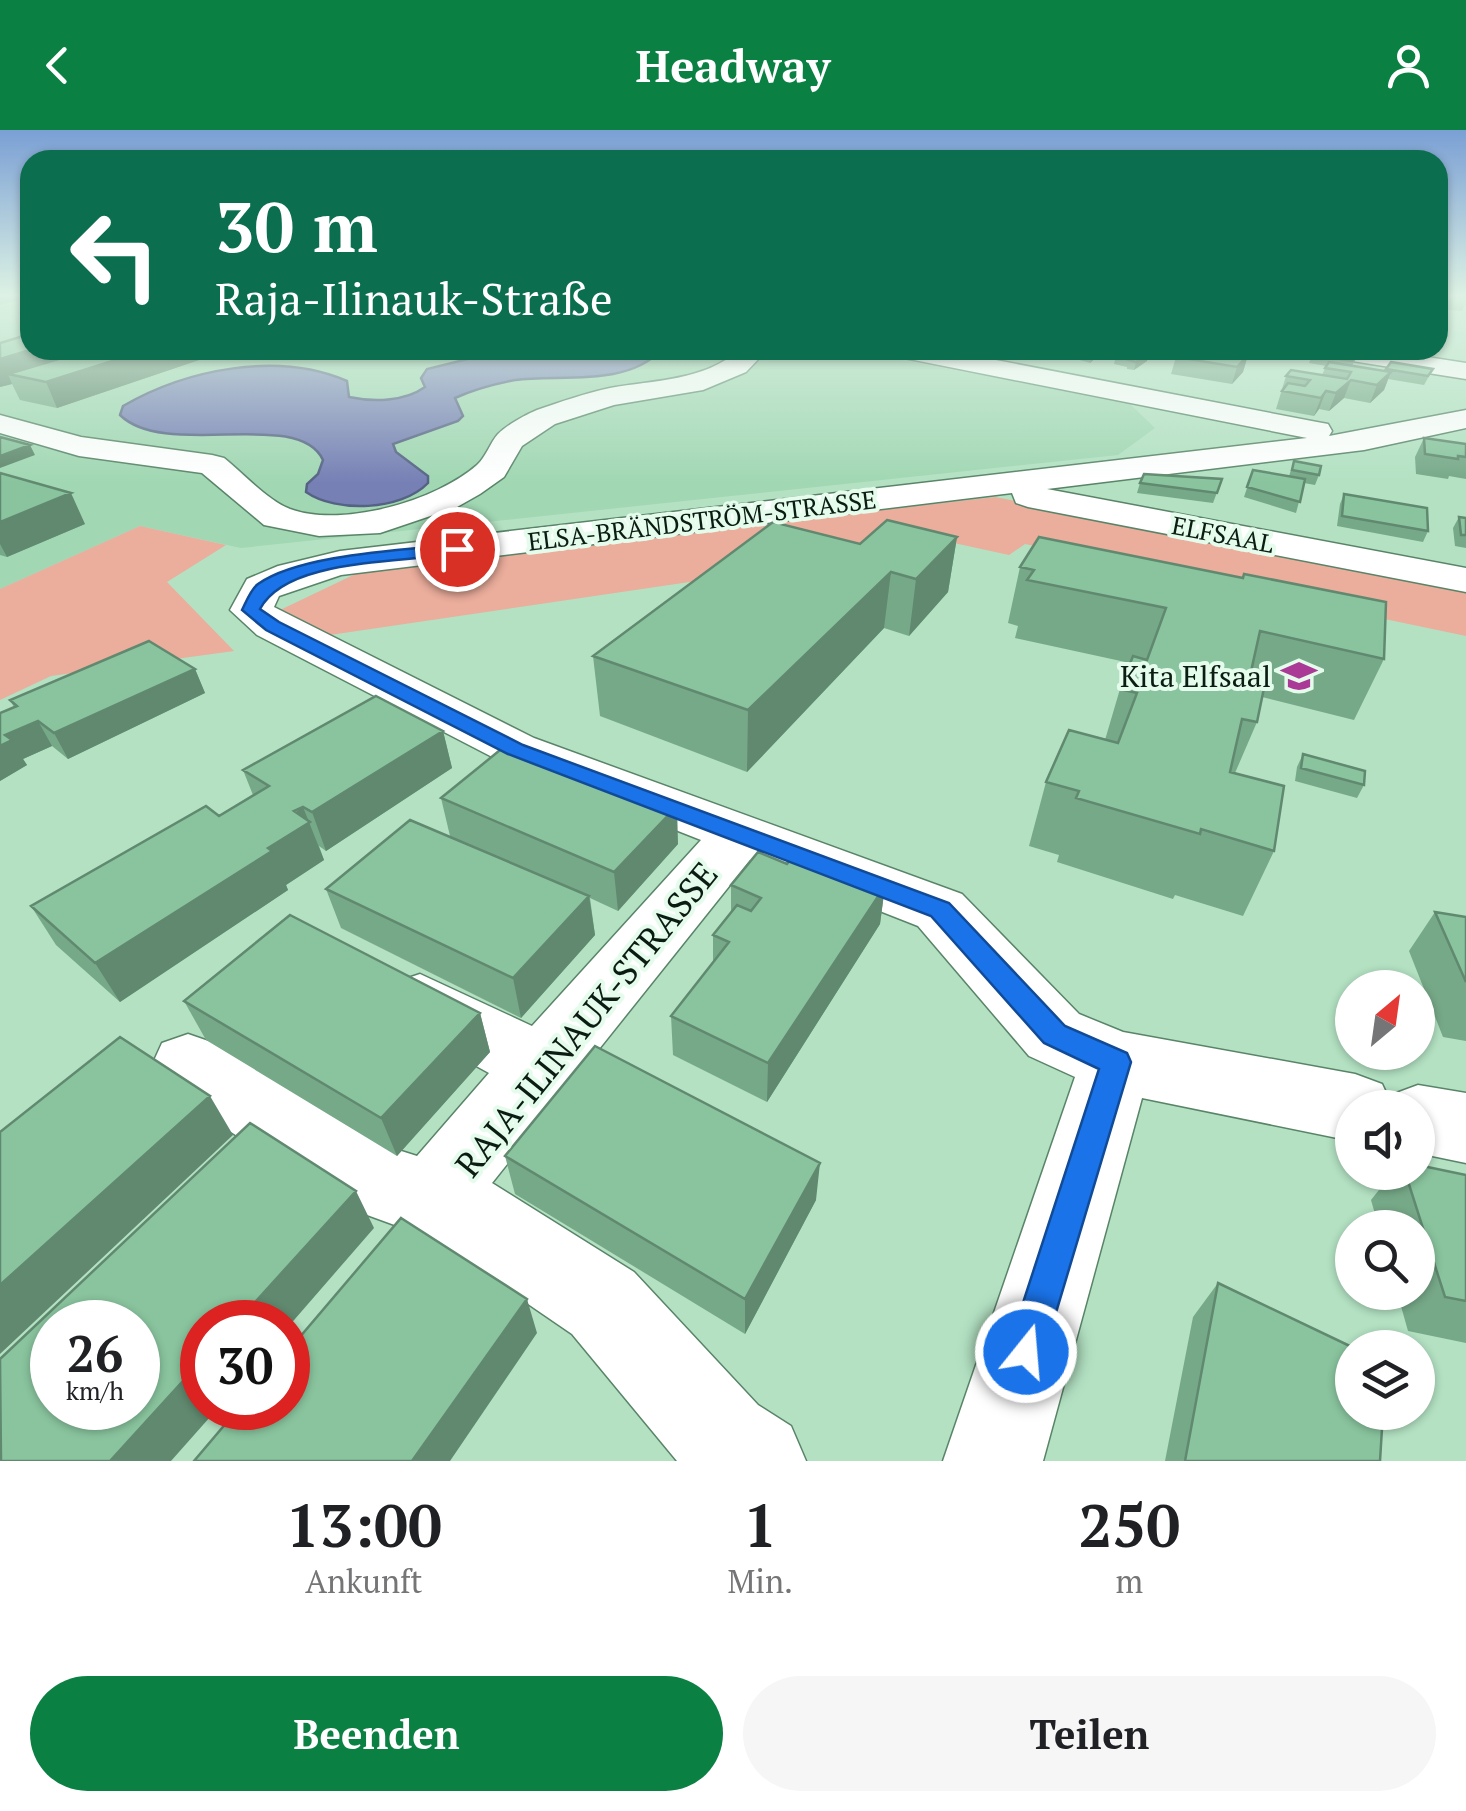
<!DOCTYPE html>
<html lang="de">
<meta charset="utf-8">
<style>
body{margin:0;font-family:"PT Serif",serif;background:#f6f6f6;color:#202124;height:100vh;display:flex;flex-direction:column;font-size:38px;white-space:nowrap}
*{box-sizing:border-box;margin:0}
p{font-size:32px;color:#757577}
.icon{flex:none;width:55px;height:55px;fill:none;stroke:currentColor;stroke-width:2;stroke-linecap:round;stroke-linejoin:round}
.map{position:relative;height:1331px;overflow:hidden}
.details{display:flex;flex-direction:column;background:#fff;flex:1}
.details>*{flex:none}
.banner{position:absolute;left:20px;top:20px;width:1428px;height:210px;border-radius:30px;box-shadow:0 2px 8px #0004;background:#0b6e4f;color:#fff;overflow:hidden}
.needle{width:65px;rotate:29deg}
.controls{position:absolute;left:1335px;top:840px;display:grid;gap:20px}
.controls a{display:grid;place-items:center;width:100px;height:100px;border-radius:50%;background:#fff;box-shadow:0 2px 8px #0004;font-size:50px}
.speed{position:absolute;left:30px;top:1170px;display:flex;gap:20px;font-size:50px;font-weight:700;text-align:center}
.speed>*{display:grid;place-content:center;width:130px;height:130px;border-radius:50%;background:#fff;box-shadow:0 2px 8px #0004;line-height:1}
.speed small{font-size:25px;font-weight:400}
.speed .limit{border:15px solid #d22;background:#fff;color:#111}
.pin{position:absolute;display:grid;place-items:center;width:85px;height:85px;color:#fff;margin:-42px;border:5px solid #fff;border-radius:50%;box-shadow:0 2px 10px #0007}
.me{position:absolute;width:110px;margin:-55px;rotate:17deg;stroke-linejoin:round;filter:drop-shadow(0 0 8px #0008)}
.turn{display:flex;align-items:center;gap:35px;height:210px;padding:0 30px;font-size:45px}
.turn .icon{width:130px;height:130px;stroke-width:2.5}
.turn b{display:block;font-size:70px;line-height:85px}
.eta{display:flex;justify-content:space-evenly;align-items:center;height:170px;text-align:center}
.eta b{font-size:60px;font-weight:700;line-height:70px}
.primary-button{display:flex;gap:20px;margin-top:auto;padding:20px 30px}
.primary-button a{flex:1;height:115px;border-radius:60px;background:#0b8043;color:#fff;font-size:40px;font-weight:700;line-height:115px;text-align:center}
.primary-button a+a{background:#f6f6f6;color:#202124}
header{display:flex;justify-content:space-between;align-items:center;height:130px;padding:0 30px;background:#0b8043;color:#fff;font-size:45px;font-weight:700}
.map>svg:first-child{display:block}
</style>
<header><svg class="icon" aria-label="back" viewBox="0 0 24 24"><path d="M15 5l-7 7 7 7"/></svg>Headway<svg class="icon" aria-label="person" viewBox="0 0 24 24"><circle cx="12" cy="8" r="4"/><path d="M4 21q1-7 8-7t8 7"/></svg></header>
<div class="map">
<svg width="1466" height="1331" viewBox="0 0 1466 1331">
<rect width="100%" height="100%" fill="#b3e1c2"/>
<path fill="#a1d7b3" d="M 0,166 L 30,166 L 30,220 L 849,220 L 1129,273 L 1155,298 L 1118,325 L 241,418 L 140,396 L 0,459 Z"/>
<path fill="#ebad9c" d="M 995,367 L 1466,459 L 1466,506 L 1025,414 L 1009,425 L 954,413 L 323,506 L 278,481 L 368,438 Z
M 140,396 L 226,415 L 167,452 L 234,521 L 51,546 L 0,570 L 0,459 Z"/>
<path fill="#7680b5" stroke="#566284" stroke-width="2.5" d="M 504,220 L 660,221 C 626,257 559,244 515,250 C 494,254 475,259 455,268 L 463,286 L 458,291 L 393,314 L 396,322 L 428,346 L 428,353 C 401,381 336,383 306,362 L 307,354 L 318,344 L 323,330 C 298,277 166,330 120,285 L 123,276 C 187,239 278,221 347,251 L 349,267 C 373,272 404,272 425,257 L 421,248 L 427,239 Z"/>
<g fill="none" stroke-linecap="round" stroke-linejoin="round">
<defs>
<path id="minor" d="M 739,220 L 767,220 L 746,242 L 703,260 L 614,275 L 555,294 L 522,316 L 504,347 L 480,364 L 457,377 L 380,403 L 319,406 L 264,395 L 202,343 L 79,326 L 0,303 L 0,285 L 81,307 L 212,325 L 224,328 C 243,343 267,370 290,379 C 342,398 436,371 477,335 C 486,327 490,313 498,304 C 507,295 525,285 537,280 C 560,272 586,263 610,258 C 654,250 704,251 739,220 Z
M 891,220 L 944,220 L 1317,292 L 1328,294 L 1332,301 L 1329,306 L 1466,280 L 1466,298 L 1364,320 L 1047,359 L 1466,438 L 1466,462 L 1028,377 L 1016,373 L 1012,363 L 341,445 L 279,466 L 274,477 L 534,608 L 962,764 L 1079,884 L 1123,902 L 1355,944 L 1382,954 L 1389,969 L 1391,965 L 1418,955 L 1466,963 L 1466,1033 L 1418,1023 L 1418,978 L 1352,978 L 1352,1011 L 1142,968 L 1043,1331 L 943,1331 L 1075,947 L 1029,926 L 918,796 L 750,730 L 492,1053 L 634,1142 L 758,1275 L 791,1296 L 806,1331 L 677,1331 L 572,1204 L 433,1109 L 348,1078 L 162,957 L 152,935 L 162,913 L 188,904 L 214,913 L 398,1020 L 417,1026 L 489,943 L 396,892 L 386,872 L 396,852 L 420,844 L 532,896 L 701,710 L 498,630 L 257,505 L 230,480 L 247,449 L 278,436 L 340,421 L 1307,308 L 904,228 Z
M 1320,220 L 1382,220 L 1466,233 L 1466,249 L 1333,228 Z"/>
</defs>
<use href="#minor" stroke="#598468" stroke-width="3"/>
<use href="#minor" fill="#fff" fill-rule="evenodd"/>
</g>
<path fill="#76a988" d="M 1438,166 L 1466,166 L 1466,172 L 1462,181 L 1438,179 Z
M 0,213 L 30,220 L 199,220 L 202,229 L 57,278 L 20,270 L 12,254 L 0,257 Z
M 395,220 L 428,220 L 418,224 Z
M 1036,220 L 1065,220 L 1057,225 Z
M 1071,220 L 1104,220 L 1090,233 L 1069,227 Z
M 1218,220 L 1262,220 L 1254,226 L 1248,225 L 1243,242 L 1232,254 L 1171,244 L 1176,227 L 1216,227 L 1222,221 Z
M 1149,222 L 1147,231 L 1134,240 L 1127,239 L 1127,237 L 1114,234 L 1116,226 Z
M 1312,225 L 1358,225 L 1352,236 L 1385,241 L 1386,239 L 1433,239 L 1424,255 L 1388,249 L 1384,260 L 1370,273 L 1344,268 L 1329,281 L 1319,279 L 1314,286 L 1276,279 L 1286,246 L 1322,245 L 1326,236 L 1309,233 Z
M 1424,308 L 1466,314 L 1466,349 L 1449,346 L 1448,349 L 1416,344 L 1415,327 Z
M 1294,331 L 1319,345 L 1315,355 L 1304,353 L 1296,383 L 1244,367 L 1253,340 L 1289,346 Z
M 0,343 L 85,394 L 7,427 L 0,425 Z
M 1222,349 L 1213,373 L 1137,363 L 1140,353 Z
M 1344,364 L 1428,401 L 1423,412 L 1337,396 L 1340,374 Z
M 1459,387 L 1466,388 L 1466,418 L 1455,416 L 1453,398 Z
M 957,407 L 948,462 L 909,506 L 884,498 L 747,642 L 600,586 L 593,526 L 860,414 Z
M 1020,437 L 1384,529 L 1354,590 L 1262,567 L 1257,592 L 1235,643 L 1274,721 L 1243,786 L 1175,765 L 1173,769 L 1057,732 L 1059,725 L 1029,716 L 1046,652 L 1105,610 L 1120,559 L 1130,533 L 1015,508 L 1018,496 L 1008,493 Z
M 195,539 L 205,563 L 68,629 L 52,616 L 23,629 L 27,635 L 0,651 L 0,583 L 14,577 L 10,570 Z
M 443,601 L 452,638 L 326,721 L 319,716 L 324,730 L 286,755 L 288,760 L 120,872 L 56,815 L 31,776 L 219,686 L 253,665 L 243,640 Z
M 1303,624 L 1364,655 L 1357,668 L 1295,651 L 1297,637 Z
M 441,668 L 678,714 L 618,781 L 590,768 L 595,805 L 521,888 L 341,798 L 326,759 L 450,706 Z
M 787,734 L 885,756 L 880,794 L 767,972 L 673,925 L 671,886 L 713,832 L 713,805 L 731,782 L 731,755 Z
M 1435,782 L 1466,787 L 1466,911 L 1443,907 L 1409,821 Z
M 184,871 L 480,883 L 490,922 L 397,1026 L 206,910 Z
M 505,1026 L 816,1070 L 745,1204 L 515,1064 Z
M 1393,1042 L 1466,1045 L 1466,1213 L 1408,1201 L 1397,1162 L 1418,1162 L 1418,1098 L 1379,1098 L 1371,1070 Z
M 1218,1153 L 1380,1331 L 1165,1331 L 1193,1187 Z"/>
<path fill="#60896f" d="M 0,166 L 30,166 L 30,167 L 0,175 Z
M 30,220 L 54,220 L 57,227 L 48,225 L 55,240 L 8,244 L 12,254 L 0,257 L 0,229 Z
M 147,220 L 199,220 L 202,229 L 57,278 L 46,252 Z
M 1098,220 L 1104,220 L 1090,233 L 1092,225 Z
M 1149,222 L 1147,231 L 1134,240 L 1136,232 Z
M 1248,225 L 1243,242 L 1232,254 L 1237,237 Z
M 1391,242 L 1384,260 L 1370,273 L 1377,255 Z
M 1351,250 L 1344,268 L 1329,281 L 1336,263 Z
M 1326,261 L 1319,279 L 1314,286 L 1321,268 Z
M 30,315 L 35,325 L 0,338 L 0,326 Z
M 71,363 L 85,394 L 7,427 L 0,414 L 0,392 Z
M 957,407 L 948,462 L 909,506 L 916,449 Z
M 891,442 L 884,498 L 747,642 L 748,580 Z
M 195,539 L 205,563 L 68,629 L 54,603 Z
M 38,591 L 52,616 L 23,629 L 27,635 L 0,651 L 0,616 L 5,605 Z
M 443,601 L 452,638 L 326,721 L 312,682 Z
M 677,676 L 678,714 L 618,781 L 614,742 Z
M 303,677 L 324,730 L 286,755 L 288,760 L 120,872 L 95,833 Z
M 885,756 L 880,794 L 767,972 L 768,933 Z
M 589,766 L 595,805 L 521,888 L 513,848 Z
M 480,883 L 490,922 L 397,1026 L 381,988 Z
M 210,966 L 233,1005 L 0,1224 L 0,1155 Z
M 820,1033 L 816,1070 L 745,1204 L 745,1169 Z
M 356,1061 L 374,1098 L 288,1197 L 288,1192 L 237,1192 Z
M 527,1169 L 537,1203 L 450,1331 L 412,1331 Z
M 202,1230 L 202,1278 L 218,1278 L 171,1331 L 110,1331 Z"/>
<path fill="#89c49e" stroke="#60896f" stroke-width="2.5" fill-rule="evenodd" d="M 30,204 L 30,220 L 0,229 L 0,213 Z
M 66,220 L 147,220 L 46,252 L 8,244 L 62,228 L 48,225 Z
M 1077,220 L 1098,220 L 1092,225 Z
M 1124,220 L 1143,220 L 1149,222 L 1136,232 L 1129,230 L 1131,229 L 1116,226 Z
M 1317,220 L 1328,220 L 1358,225 L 1352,231 L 1312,225 Z
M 1182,221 L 1216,227 L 1222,221 L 1248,225 L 1237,237 L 1176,227 Z
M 1329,232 L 1391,242 L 1377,255 L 1351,250 L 1336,263 L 1326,261 L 1321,268 L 1282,261 L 1288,253 L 1305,256 L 1310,250 L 1286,246 L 1291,240 L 1347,249 L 1351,242 L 1325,238 Z
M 1391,232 L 1433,239 L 1428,246 L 1386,239 Z
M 0,307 L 30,315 L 0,326 Z
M 1424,308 L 1466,314 L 1466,327 L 1458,326 L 1458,329 L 1425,324 Z
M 1294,331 L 1321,336 L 1319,345 L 1292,340 Z
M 1253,340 L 1305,349 L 1300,372 L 1247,357 Z
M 0,343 L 71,363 L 0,392 Z
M 1144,344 L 1222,349 L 1217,363 L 1140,353 Z
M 1344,364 L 1427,378 L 1428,401 L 1342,386 Z
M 1459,387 L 1466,388 L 1466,405 L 1461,405 Z
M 887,390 L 957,407 L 916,449 L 891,442 L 748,580 L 593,526 L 773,392 L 860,414 Z
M 1039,407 L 1243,448 L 1244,444 L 1386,472 L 1384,529 L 1260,501 L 1248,555 L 1264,558 L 1257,592 L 1242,589 L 1230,642 L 1284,656 L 1274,721 L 1201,699 L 1200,704 L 1076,668 L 1079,661 L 1046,652 L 1069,600 L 1118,613 L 1137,563 L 1120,559 L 1133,526 L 1147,530 L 1166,478 L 1027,450 L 1034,440 L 1020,437 Z
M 149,511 L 195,539 L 54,603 L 38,591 L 5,605 L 12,610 L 0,616 L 0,583 L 17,576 L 10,570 Z
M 376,566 L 443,601 L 312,682 L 303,677 L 294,681 L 310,692 L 268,718 L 272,721 L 95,833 L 31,776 L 206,676 L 219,686 L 269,656 L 243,640 Z
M 510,612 L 677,676 L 614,742 L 441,668 Z
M 1303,624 L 1365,641 L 1364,655 L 1301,638 Z
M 410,690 L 589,766 L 513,848 L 326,759 Z
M 797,721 L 885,756 L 768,933 L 671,886 L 729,812 L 713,805 L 737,775 L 751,781 L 761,768 L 731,755 L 758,722 L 787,734 Z
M 1435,782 L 1466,787 L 1466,852 Z
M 290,785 L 480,883 L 381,988 L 184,871 Z
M 120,907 L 210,966 L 0,1155 L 0,1002 Z
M 595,916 L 820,1033 L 745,1169 L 505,1026 Z
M 250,993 L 356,1061 L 237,1192 L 202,1192 L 202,1230 L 110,1331 L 1,1331 L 0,1229 ZM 52,1192 L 138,1192 L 138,1278 L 52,1278 Z
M 1418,1035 L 1466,1045 L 1466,1171 L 1445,1167 L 1405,1042 L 1418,1042 Z
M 401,1088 L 527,1169 L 412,1331 L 194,1331 L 239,1278 L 288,1278 L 288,1221 Z
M 1218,1153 L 1354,1218 L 1352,1218 L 1352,1282 L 1383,1282 L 1380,1331 L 1185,1331 Z"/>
<linearGradient id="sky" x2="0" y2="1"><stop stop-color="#7a9fd4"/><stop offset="0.47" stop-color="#ddf2e4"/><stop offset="1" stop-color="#ddf2e4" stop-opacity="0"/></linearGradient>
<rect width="1466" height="353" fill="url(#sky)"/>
<path fill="#1a73e8" stroke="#114b97" stroke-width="2.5" d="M 457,414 L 465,419 L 463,422 C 409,434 288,426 260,479 L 279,492 L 523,615 L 949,773 L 1065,896 L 1127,923 L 1131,932 L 1040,1236 L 1026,1241 L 1013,1236 L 1007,1222 L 1099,939 L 1044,913 L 931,786 L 508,624 L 266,500 L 242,480 C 246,472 251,459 258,454 C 300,424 405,420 457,414 Z"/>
<defs>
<symbol id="school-bare" viewBox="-9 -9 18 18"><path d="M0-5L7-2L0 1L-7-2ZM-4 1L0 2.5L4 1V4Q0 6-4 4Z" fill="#aa3a96" stroke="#e5fcec" stroke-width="2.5" paint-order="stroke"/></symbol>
</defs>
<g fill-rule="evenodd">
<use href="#school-bare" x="1274" y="521" width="50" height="50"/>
</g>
<g text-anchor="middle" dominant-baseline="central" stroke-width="8" stroke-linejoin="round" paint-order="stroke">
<g font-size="25" fill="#0b1d12" stroke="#e5fcec">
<text transform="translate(702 390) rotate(-7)">ELSA-BRÄNDSTRÖM-STRASSE</text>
<text transform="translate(1223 404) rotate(11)">ELFSAAL</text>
</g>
<g font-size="30" fill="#0b1d12" stroke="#e5fcec" text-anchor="end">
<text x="1271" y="546">Kita Elfsaal</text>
</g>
<g font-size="35" fill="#0b1d12" stroke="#e5fcec">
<text transform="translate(586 889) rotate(-51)">RAJA-ILINAUK-STRASSE</text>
</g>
</g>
</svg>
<div class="controls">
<a><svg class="needle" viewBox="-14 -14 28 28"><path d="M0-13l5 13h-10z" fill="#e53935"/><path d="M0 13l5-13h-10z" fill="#757577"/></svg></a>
<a><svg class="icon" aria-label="sound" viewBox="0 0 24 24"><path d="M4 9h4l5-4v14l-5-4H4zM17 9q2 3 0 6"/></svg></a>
<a><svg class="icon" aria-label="search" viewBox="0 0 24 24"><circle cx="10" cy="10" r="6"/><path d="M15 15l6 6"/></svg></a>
<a><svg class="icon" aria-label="layers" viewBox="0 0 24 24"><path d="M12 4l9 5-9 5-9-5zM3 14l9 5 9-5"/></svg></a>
</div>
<div class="speed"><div>26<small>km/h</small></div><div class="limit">30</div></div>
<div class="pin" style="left:457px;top:419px;background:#d93025"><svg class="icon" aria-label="arrive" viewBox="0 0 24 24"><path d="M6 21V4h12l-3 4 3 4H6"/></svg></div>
<svg class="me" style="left:1026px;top:1222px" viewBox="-20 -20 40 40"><circle r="17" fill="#1a73e8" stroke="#fff" stroke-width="3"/><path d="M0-11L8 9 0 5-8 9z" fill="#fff"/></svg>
<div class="banner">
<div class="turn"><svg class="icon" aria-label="left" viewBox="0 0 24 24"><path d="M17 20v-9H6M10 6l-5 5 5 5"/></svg><div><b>30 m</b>Raja-Ilinauk-Straße</div></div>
</div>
</div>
<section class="details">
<div class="eta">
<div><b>13:00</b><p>Ankunft</p></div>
<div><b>1</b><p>Min.</p></div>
<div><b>250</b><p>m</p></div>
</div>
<div class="primary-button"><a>Beenden</a><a>Teilen</a></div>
</section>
